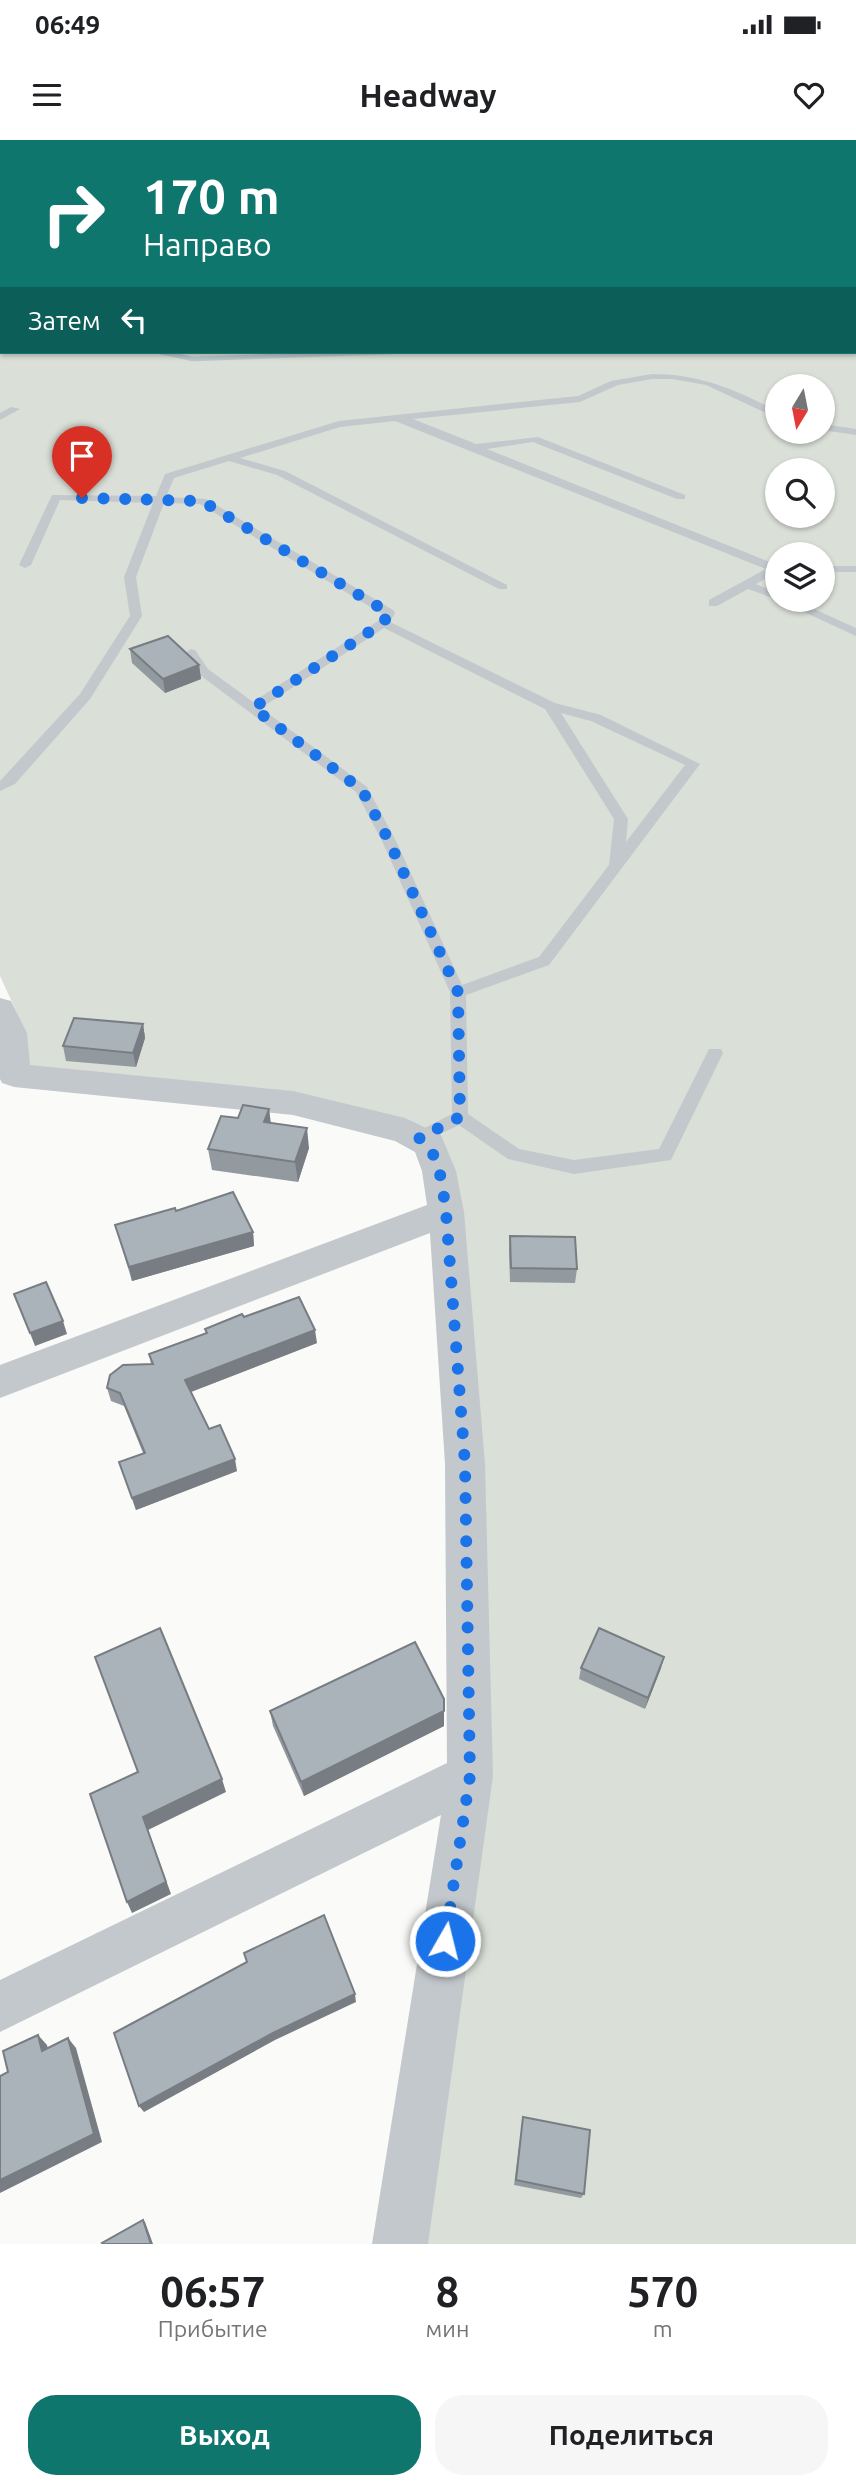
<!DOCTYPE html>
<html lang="ru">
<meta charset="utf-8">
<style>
body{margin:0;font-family:Ubuntu,sans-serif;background:#f6f6f6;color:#202124;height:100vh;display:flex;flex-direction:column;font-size:26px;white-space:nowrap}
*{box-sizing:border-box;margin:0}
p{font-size:23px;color:#757577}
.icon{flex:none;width:38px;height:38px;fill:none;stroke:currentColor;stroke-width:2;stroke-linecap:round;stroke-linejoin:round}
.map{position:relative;height:2104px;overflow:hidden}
.side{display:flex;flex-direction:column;background:#fff;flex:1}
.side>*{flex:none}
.guide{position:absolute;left:0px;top:0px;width:858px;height:214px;box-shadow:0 2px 5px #0004;background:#0f766e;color:#fff;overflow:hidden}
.needle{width:46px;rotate:190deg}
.fabs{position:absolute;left:765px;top:234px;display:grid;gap:14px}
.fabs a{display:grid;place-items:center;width:70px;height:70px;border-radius:50%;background:#fff;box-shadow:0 2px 5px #0004;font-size:35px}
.pin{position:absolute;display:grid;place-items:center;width:60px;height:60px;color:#fff;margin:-72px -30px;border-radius:50% 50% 50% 0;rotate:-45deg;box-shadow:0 0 7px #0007}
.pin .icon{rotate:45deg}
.me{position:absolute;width:77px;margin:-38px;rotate:8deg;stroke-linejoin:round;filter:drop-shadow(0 0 5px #0008)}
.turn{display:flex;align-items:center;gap:24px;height:147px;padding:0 28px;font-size:32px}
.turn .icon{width:91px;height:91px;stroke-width:2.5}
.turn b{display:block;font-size:49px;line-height:60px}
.then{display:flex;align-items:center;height:66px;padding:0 28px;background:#0003;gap:14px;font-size:26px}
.eta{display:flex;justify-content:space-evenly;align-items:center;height:119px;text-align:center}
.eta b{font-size:42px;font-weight:700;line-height:49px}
.button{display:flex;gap:14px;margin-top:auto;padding:14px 28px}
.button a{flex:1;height:80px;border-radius:28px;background:#0f766e;color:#fff;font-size:28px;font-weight:700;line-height:80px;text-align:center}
.button a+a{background:#f6f6f6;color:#202124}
.status{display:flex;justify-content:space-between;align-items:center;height:49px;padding:0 35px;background:#fff;direction:ltr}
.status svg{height:19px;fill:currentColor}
header{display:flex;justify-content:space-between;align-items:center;height:91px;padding:0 28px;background:#fff;font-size:32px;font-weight:700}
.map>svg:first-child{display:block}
</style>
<div class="status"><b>06:49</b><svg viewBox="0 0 49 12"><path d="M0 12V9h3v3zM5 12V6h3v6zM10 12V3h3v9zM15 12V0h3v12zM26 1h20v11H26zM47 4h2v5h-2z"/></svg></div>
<header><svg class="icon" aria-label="menu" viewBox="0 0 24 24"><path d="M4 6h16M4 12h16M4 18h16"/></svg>Headway<svg class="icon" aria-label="heart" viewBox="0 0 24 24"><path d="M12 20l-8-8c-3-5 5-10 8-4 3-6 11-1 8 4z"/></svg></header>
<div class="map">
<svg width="856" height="2104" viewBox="0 0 856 2104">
<rect width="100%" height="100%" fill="#fafaf8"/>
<path fill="#dadfd7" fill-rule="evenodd" d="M 0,0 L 856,0 L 856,2104 L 414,2104 L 478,1328 L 415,988 L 25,927 L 24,888 L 0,836 ZM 2,2 L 856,2 L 856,212 L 2,212 ZM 777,247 L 822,247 L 822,292 L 777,292 ZM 777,331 L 822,331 L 822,376 L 777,376 ZM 777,415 L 822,415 L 822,460 L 777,460 Z"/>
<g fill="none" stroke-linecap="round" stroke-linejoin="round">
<path stroke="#bbc7cb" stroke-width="4.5" d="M 160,212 L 193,219 L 391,212"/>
<path fill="#c3c8cc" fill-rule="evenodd" d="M 67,0 L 75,0 L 75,2 L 67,2 Z
M 150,0 L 158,0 L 149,2 Z
M 259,0 L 267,0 L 267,2 L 259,2 Z
M 376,0 L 384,0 L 384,2 L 376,2 Z
M 497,0 L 505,0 L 505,2 L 497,2 Z
M 619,0 L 627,0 L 628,2 L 620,2 Z
M 675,0 L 702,0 L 672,2 Z
M 0,13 L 2,13 L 2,17 L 0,17 Z
M 652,234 C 700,234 736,250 777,271 L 777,278 L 706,245 L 672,239 L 652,239 L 618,245 L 580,262 L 413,279 L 476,304 L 538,297 L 685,355 L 685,359 L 677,359 L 533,302 L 487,309 L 777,425 L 777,432 L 756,444 L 777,453 L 778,460 L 748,449 L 717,466 L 709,466 L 709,460 L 766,429 L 395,281 L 340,287 L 240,318 L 285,331 L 507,445 L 507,449 L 499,449 L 277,335 L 229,321 L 174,338 L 166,357 L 206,359 L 393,470 L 395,473 L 390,482 L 555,563 L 601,575 L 700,624 L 549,825 L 466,855 L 468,974 L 519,1009 L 574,1020 L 659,1009 L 709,909 L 721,909 L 723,913 L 671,1020 L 574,1034 L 508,1019 L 459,985 L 419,1004 L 411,998 L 413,994 L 452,974 L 450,852 L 382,701 L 356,652 L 200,535 L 185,513 L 191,509 L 195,510 L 208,529 L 253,562 L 378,481 L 382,474 L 200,364 L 164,363 L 136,437 L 142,476 L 90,559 L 15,644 L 0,651 L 0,641 L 80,554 L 130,476 L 124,437 L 153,363 L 60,360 L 31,425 L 25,428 L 19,425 L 52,355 L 156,356 L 165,334 L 339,281 L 578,256 L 611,241 ZM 384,488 L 545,569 L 614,679 L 609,725 L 539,817 L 462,845 L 396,701 L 367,647 L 261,568 ZM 561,573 L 591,581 L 685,625 L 626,702 L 628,679 Z
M 11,267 L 20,269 L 0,280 L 0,273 Z
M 822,284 L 856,289 L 856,295 L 822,290 Z
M 822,426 L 856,426 L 856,432 L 822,432 Z
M 778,460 L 794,460 L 856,488 L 856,496 Z"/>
<path fill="#c3c8cc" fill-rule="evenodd" d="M 0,91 L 2,91 L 2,102 L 0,102 Z
M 0,858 L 11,861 L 27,893 L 30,925 L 293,951 L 405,978 L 441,995 L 456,1031 L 464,1072 L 485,1324 L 493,1636 L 428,2104 L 372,2104 L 441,1675 L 0,1892 L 0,1840 L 447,1623 L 445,1324 L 430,1093 L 0,1258 L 0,1225 L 427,1065 L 422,1031 L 415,1012 L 395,1001 L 293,975 L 14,947 L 2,943 L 0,939 Z"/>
</g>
<path fill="#929a9f" d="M 130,509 L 199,525 L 201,539 L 165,553 L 132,523 Z
M 143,884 L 145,898 L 136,927 L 66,921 L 63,906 Z
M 269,969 L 271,983 L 309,1008 L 298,1042 L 212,1030 L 208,1009 L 238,978 Z
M 176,1071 L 253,1092 L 254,1106 L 132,1141 L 115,1085 Z
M 510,1096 L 577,1129 L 575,1143 L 510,1142 L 509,1110 Z
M 244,1177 L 317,1203 L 191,1252 L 209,1289 L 237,1331 L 136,1370 L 119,1322 L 143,1313 L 124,1266 L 111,1261 L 107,1248 L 151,1224 L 149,1214 L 206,1193 L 205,1189 Z
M 581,1528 L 661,1528 L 645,1569 L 579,1539 Z
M 270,1571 L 444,1586 L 304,1656 L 273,1586 Z
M 523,1977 L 584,2054 L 581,2058 L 514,2045 Z"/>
<path fill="#777d82" d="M 199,525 L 201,539 L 165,553 L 163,539 Z
M 143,884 L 145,898 L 136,927 L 133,913 Z
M 269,969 L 271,989 L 264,982 Z
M 307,988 L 309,1008 L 298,1042 L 295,1022 Z
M 253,1092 L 254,1106 L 132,1141 L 129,1127 Z
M 63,1181 L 67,1194 L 35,1206 L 30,1193 Z
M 315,1190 L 317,1203 L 188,1253 L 185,1240 Z
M 235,1319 L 237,1331 L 136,1370 L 132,1358 Z
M 664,1517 L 661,1528 L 645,1569 L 648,1558 Z
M 444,1571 L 444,1586 L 304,1656 L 301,1642 Z
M 222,1639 L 226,1652 L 148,1690 L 171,1754 L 132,1773 L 127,1762 L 143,1677 Z
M 355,1854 L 356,1862 L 275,1900 L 144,1972 L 139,1966 L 273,1893 Z
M 38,1895 L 47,1905 L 51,1920 L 42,1911 Z
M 68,1898 L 76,1908 L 102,2002 L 0,2053 L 0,2040 Z
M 143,2080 L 145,2082 L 153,2104 L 151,2104 Z"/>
<path fill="#aab3b9" stroke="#777d82" stroke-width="2" d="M 0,22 L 2,22 L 2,50 L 0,50 Z
M 168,496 L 199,525 L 163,539 L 130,509 Z
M 74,878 L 143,884 L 133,913 L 63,906 Z
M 243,965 L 269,969 L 264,982 L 307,988 L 295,1022 L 208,1009 L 221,976 L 238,978 Z
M 233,1052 L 253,1092 L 129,1127 L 115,1085 L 175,1068 L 176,1071 Z
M 510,1096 L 575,1097 L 577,1129 L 511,1128 Z
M 46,1142 L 63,1181 L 30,1193 L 14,1154 Z
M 299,1157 L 315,1190 L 185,1240 L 209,1289 L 220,1285 L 235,1319 L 132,1358 L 119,1322 L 145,1313 L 120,1253 L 107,1248 L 110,1235 L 123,1225 L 153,1224 L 149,1214 L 207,1193 L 205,1189 L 242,1174 L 244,1177 Z
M 160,1488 L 222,1639 L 143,1677 L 166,1742 L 127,1762 L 90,1654 L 138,1632 L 95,1517 Z
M 599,1488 L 664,1517 L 648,1558 L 581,1528 Z
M 415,1502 L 444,1559 L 444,1571 L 301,1642 L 270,1571 Z
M 324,1775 L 355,1854 L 273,1893 L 139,1966 L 114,1893 L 247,1822 L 244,1813 Z
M 38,1895 L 42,1911 L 68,1898 L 94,1994 L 0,2040 L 0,1936 L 8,1932 L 3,1911 Z
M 523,1977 L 590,1990 L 584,2054 L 516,2040 Z
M 143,2080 L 151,2104 L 103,2104 L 102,2103 Z"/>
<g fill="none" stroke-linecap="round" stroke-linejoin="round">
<path stroke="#1a73e8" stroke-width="12" stroke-dasharray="0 21.6" d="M 82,358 L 202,361 L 389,473 L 383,483 L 253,568 L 362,650 L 389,701 L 458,852 L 460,977 L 419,998 C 441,1013 442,1047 446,1072 L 465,1324 L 470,1636 L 445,1801"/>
</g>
</svg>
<div class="fabs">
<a><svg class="needle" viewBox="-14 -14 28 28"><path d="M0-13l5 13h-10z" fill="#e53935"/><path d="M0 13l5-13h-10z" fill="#757577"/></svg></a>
<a><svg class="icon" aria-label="search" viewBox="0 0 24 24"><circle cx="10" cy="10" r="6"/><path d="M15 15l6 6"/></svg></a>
<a><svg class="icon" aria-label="layers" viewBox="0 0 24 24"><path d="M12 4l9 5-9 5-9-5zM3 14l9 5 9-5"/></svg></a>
</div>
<div class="pin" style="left:82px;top:358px;background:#d93025"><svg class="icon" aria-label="arrive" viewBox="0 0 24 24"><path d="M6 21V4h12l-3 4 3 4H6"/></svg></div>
<svg class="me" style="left:445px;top:1801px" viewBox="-20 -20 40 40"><circle r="17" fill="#1a73e8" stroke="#fff" stroke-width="3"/><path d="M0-11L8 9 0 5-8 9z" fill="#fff"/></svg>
<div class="guide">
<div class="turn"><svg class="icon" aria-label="right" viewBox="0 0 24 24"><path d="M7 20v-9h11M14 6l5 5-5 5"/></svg><div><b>170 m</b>Направо</div></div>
<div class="then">Затем<svg class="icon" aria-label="left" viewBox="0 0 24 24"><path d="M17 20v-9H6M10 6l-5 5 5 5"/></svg></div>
</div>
</div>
<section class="side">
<div class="eta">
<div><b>06:57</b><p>Прибытие</p></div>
<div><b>8</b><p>мин</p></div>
<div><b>570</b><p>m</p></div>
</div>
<div class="button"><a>Выход</a><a>Поделиться</a></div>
</section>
